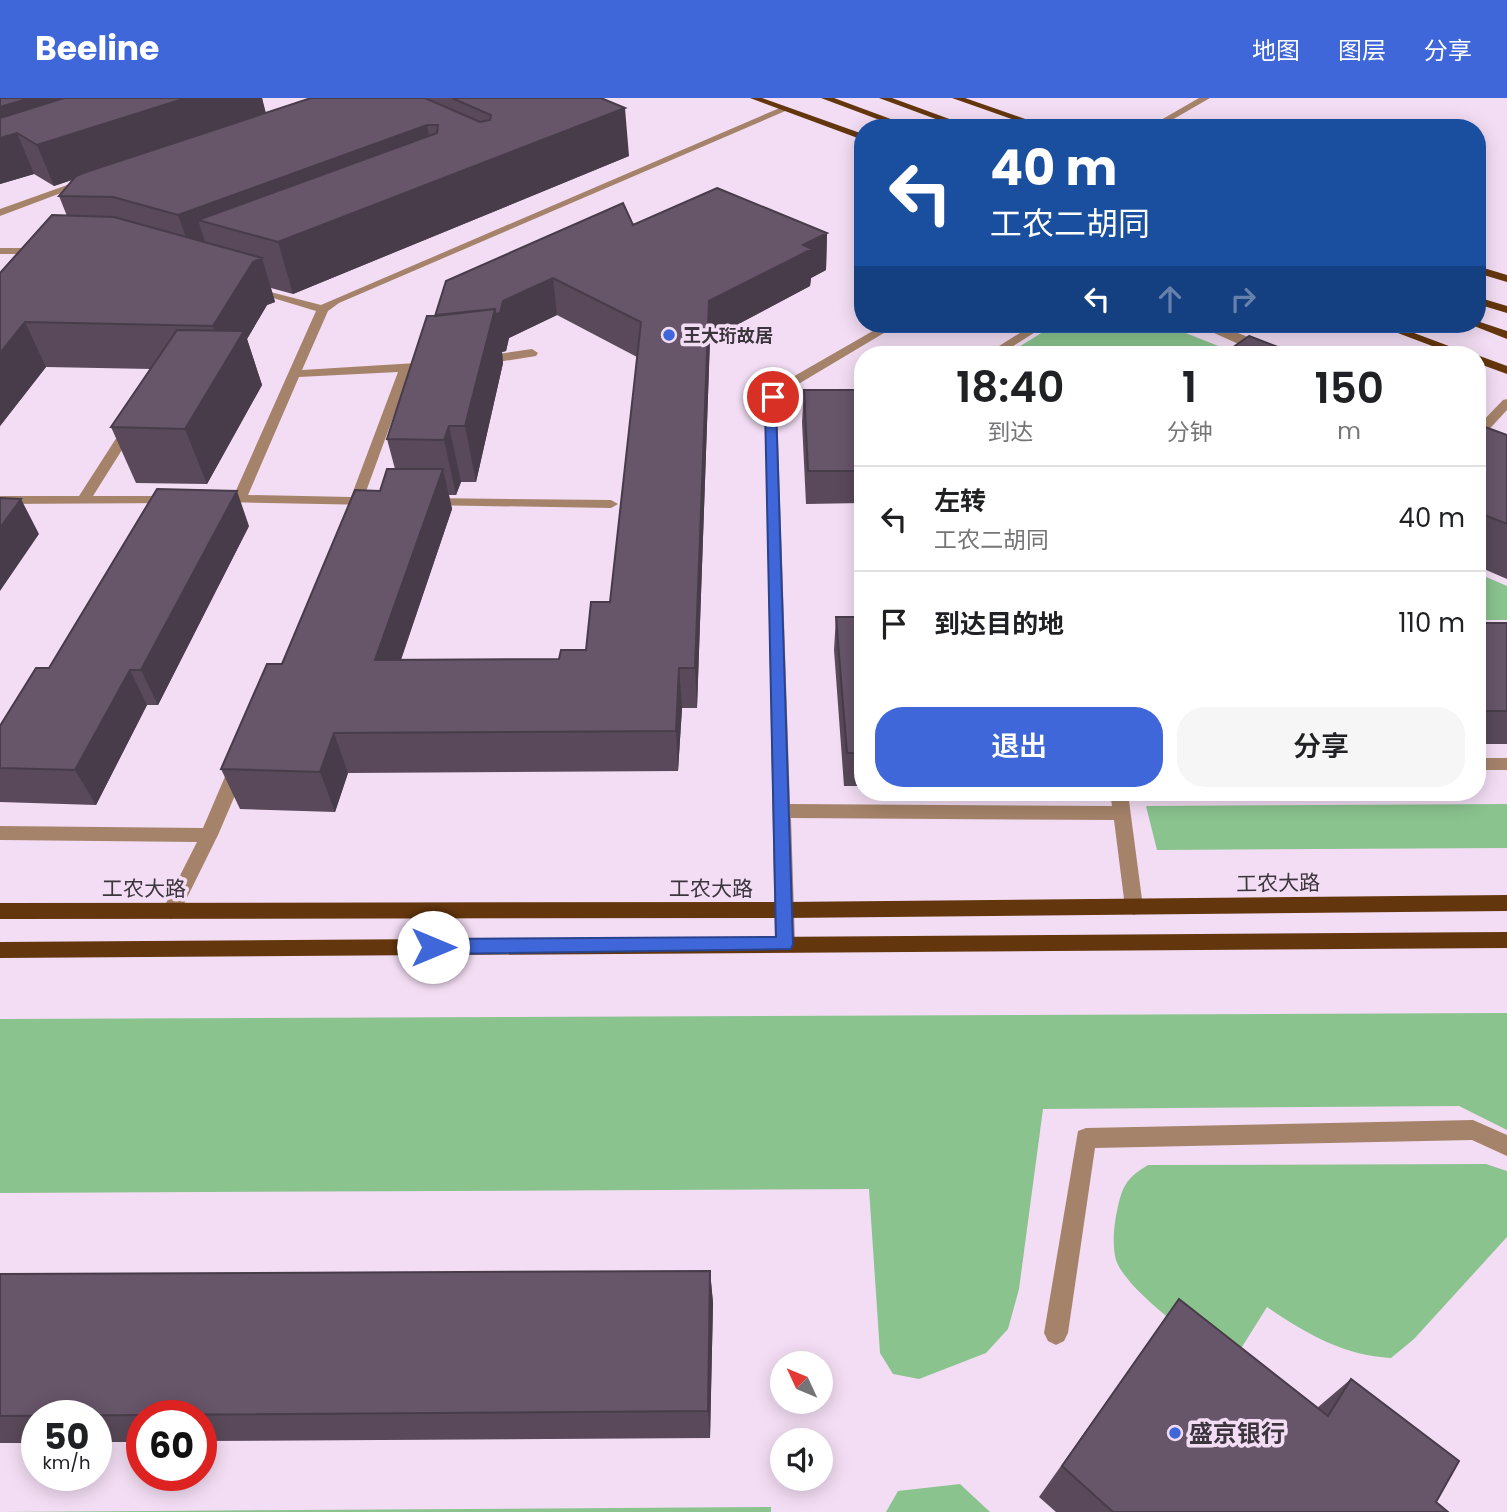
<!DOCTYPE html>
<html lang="zh">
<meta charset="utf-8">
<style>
body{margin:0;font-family:Poppins,"Noto Sans SC",sans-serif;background:#f6f6f6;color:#202124;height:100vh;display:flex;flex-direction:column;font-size:26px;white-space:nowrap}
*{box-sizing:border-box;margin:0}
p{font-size:23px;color:#757577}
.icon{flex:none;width:38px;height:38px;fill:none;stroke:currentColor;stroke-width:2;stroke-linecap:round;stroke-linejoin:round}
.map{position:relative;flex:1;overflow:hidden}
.drawer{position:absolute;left:854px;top:248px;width:632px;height:455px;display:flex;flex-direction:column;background:#fff;border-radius:28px;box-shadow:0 4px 18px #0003}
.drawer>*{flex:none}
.guide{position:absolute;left:854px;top:21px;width:632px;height:214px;border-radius:28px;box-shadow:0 4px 18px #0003;background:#1a4fa0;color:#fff;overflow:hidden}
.needle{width:46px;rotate:314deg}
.controls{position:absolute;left:770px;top:1253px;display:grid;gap:14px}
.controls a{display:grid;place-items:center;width:63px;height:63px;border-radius:50%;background:#fff;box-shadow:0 4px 18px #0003;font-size:35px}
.speed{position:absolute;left:21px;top:1302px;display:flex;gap:14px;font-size:35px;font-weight:700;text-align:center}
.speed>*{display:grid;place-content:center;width:91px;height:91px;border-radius:50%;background:#fff;box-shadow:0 4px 18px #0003;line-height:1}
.speed small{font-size:18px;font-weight:400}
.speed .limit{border:10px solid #d22;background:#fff;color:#111}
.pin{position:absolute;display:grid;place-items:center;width:60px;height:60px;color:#fff;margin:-30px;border:4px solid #fff;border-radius:50%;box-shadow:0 2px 7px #0007}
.me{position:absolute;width:77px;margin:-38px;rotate:90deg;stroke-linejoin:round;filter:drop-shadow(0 0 5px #0008)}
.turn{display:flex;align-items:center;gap:24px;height:147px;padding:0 21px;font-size:32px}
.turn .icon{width:91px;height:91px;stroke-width:2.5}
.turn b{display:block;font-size:49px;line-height:60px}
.lanes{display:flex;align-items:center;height:66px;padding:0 21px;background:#0003;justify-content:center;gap:35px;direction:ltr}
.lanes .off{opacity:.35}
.eta{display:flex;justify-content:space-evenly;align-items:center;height:119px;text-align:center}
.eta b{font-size:42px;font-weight:600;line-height:49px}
.action{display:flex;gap:14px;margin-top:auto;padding:14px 21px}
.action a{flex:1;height:80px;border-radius:28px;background:#3f67d9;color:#fff;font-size:28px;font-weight:600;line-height:80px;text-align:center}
.action a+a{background:#f6f6f6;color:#202124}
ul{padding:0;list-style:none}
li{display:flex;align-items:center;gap:21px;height:105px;padding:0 21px;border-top:2px solid #e0e0e0}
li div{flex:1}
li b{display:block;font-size:26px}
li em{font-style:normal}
header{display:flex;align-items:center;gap:42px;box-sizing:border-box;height:98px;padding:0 35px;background:#3f67d9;color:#fff}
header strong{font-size:33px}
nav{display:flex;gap:38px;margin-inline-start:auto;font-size:24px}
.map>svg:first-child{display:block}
</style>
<header>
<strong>Beeline</strong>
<nav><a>地图</a><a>图层</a><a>分享</a></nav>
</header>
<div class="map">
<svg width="1507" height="1414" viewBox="0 0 1507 1414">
<rect width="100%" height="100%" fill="#f3ddf4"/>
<path fill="#8ac38e" d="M 1056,226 L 1163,226 L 1221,249 L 1233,257 L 1006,257 Z
M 1477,475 L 1507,488 L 1507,522 L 1477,522 Z
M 1507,706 L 1507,750 L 1157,752 L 1146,708 Z
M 1507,915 L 1507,1032 L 1459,1008 L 1043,1011 L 1019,1191 L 1008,1231 L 986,1255 L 919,1281 L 893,1276 L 880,1255 L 869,1091 L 0,1095 L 0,921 Z
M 1486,1066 L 1507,1073 L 1507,1139 L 1414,1241 L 1391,1260 C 1344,1258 1305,1235 1267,1209 L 1230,1268 C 1202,1245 1127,1194 1116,1162 C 1112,1148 1114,1127 1117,1113 C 1122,1089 1126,1080 1148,1067 Z
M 960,1386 L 990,1414 L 886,1414 L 898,1393 Z
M 771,1409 L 771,1414 L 0,1414 Z"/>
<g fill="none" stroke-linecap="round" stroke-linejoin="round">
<path fill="#a5836a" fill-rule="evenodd" d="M 1199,0 L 1210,0 L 1158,30 L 1147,30 Z
M 782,9 L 790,11 L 339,205 L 328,213 L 302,272 L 433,264 L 439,268 L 433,272 L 410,273 L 364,399 L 379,400 L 381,403 L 374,407 L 222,404 L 222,398 L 234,397 L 316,213 L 247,192 L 247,188 L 321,207 ZM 398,274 L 351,399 L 248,397 L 299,279 Z
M 84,81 L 93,83 L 0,118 L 0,111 Z
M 0,150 L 42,150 L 47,153 L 42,156 L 0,156 Z
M 885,226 L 899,226 L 785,294 L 779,300 L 777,308 L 790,706 L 1112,708 L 1110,695 L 1128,695 L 1143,809 L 1141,814 L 1134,817 L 1127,814 L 1125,809 L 1114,722 L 791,720 L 795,846 L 792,852 L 785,854 L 778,852 L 775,846 L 765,308 L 767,299 L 777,288 Z
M 1034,226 L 1048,226 L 999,257 L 985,257 Z
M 1194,226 C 1219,225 1258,240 1277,257 L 1263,257 Z
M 532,251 L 538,255 L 536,258 L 479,267 L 473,263 L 479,259 Z
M 1507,301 L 1507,312 L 1482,339 L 1477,340 L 1477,329 L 1503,302 Z
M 131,324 L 137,328 L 93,398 L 171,398 L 178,402 L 176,405 L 0,406 L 0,398 L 79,398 L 126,325 Z
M 427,400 L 611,402 L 618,406 L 611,410 L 422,407 L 422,401 Z
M 1477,660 L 1507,660 L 1507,672 L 1477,672 Z
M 239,661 L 248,667 L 218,737 L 178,818 L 171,821 L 164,818 L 162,813 L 197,744 L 0,742 L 0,728 L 203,730 L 230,667 Z
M 1473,1022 L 1507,1037 L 1507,1058 L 1472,1042 L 1095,1050 L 1068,1235 L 1064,1243 L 1056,1247 L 1048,1243 L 1044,1235 L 1078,1033 L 1086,1030 Z"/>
<path fill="#64360d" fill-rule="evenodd" d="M 750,0 L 762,0 L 863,36 L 863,42 Z
M 821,0 L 834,0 L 915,30 L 901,30 Z
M 879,0 L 892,0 L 974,30 L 960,30 Z
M 952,0 L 965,0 L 1051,30 L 1037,30 Z
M 1477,168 L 1507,177 L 1507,184 L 1477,175 Z
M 1477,199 L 1507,208 L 1507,215 L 1477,206 Z
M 1477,223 L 1507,233 L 1507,241 L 1469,226 L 1477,226 Z
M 1374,226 L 1390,226 L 1473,257 L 1456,257 Z
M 1477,257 L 1507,268 L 1507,276 L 1477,265 Z
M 1507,797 L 1507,813 L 784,820 L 0,821 L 0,805 L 784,804 Z
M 1507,834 L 1507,850 L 0,860 L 0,844 Z"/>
</g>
<path fill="#59495a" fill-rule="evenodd" d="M 0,0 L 262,0 L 266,15 L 311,0 L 601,0 L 629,58 L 293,196 L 271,190 L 275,204 L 267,207 L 247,241 L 262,287 L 207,386 L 136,385 L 111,329 L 151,271 L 46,269 L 0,328 L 0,175 L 67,118 L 59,98 L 74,81 L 54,88 L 34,76 L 0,86 Z
M 633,127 L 827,135 L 826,172 L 811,180 L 810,188 L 710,241 L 697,610 L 682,610 L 678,673 L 348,675 L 335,714 L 240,711 L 221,671 L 380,393 L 395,371 L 387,341 L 435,218 ZM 557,217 L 637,259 L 610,504 L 586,552 L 559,561 L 401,562 L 452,411 L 449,397 L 456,397 L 461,384 L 476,384 L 503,265 L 502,254 L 506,253 L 509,240 Z
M 804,292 L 863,292 L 863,415 L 862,405 L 806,406 L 802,324 Z
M 1477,326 L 1507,337 L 1507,481 L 1477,468 Z
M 249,428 L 158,607 L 147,607 L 96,707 L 0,704 L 0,628 L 49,570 Z
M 836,519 L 863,519 L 863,688 L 844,688 L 834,552 Z
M 1477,525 L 1507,525 L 1507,646 L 1477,646 Z
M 710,1173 L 713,1205 L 710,1340 L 201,1343 L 201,1318 L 142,1318 L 142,1344 L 96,1344 L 96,1318 L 37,1318 L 37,1345 L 0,1345 L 0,1176 Z
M 1179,1201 L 1317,1310 L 1351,1281 L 1436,1404 L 1448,1414 L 1056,1414 L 1039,1399 Z"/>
<path fill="#483c4a" d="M 30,0 L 172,0 L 17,35 L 34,76 L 0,86 L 0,9 Z
M 186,0 L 262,0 L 266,18 L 54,88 L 37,47 Z
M 625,10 L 629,58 L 293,196 L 278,144 Z
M 427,27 L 436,76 L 198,122 L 211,162 L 196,168 L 178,117 Z
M 827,135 L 826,172 L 811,180 L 810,188 L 710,241 L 697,610 L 695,570 L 709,203 L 803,147 Z
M 262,160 L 275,204 L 267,207 L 247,241 L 262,287 L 207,386 L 185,331 L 225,264 L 213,228 L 253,164 Z
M 553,180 L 557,217 L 509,240 L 506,253 L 502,254 L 503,265 L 476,384 L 465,328 L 495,211 L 503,203 Z
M 25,224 L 46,269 L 0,328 L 0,255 Z
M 449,328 L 461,384 L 456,397 L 444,342 Z
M 443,371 L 452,411 L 387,602 L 375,562 Z
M 237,393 L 249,428 L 158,607 L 141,572 Z
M 21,401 L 39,436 L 0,493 L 0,430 Z
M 679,570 L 682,610 L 678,673 L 676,633 Z
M 130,572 L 147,607 L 96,707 L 75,672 Z
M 334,635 L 348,675 L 335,714 L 320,674 Z
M 710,1173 L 713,1205 L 710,1340 L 708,1313 Z"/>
<path fill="#675569" stroke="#483c4a" stroke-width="2" d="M 0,0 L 30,0 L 0,9 Z
M 64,0 L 186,0 L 37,47 L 17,35 L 0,40 L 0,20 Z
M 311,0 L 425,0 L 480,24 L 490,22 L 491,17 L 452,0 L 601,0 L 625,10 L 278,144 L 198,122 L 437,35 L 438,27 L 427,27 L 178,117 L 113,99 L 59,98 L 76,78 L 86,74 Z
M 717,90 L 827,135 L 803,147 L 812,151 L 709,203 L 695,570 L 679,570 L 676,633 L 334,635 L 320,674 L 221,671 L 267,566 L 282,566 L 355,392 L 380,393 L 387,371 L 443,371 L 375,562 L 559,561 L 561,552 L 586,552 L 591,504 L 610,504 L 641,224 L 553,180 L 503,203 L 500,215 L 495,216 L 495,211 L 435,218 L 446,183 L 623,105 L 633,127 Z
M 52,117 L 114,119 L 262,160 L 253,164 L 213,228 L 25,224 L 0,255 L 0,175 Z
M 495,211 L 465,328 L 449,328 L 444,342 L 387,341 L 427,218 Z
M 177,232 L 244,233 L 185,331 L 111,329 Z
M 1249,238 L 1299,257 L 1222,257 Z
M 804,292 L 863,292 L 863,373 L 808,373 Z
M 1477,326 L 1507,337 L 1507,426 L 1477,414 Z
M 157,391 L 237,393 L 141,572 L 130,572 L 75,672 L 0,670 L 0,628 L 36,570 L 49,570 Z
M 0,400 L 21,401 L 0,430 Z
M 836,519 L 863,519 L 863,655 L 847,655 Z
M 1477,525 L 1507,525 L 1507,613 L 1477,613 Z
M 710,1173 L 708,1313 L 0,1318 L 0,1176 Z
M 1179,1201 L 1328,1318 L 1351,1281 L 1459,1363 L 1436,1404 L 1448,1414 L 1113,1414 L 1062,1368 Z"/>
<path fill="#3f67d9" stroke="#29438d" stroke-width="2" d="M 773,296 L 779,299 L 776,308 L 793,846 L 791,851 L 433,856 L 427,854 L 424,849 L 427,843 L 433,841 L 776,839 L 765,308 L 768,299 Z"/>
<g fill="#3f67d9" stroke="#f3ddf4" stroke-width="2.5">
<circle cx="669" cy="237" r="7"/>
<circle cx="1175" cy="1335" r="7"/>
</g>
<g text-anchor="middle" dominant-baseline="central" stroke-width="7" stroke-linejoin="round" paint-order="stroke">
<g font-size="18" font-weight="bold" fill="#3d353e" stroke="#f3ddf4" text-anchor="start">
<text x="683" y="237">王大珩故居</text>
</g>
<g font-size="21" fill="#3d353e" stroke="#f3ddf4">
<text transform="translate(1278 785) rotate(-1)">工农大路</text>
<text x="144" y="790">工农大路</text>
<text x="711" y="790">工农大路</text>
</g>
<g font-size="24" font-weight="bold" fill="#3d353e" stroke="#f3ddf4" text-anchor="start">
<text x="1189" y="1335">盛京银行</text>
</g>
</g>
</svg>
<div class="controls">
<a><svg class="needle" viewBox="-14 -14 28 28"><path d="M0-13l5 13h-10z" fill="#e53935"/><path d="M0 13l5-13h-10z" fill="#757577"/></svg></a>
<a><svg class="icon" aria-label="sound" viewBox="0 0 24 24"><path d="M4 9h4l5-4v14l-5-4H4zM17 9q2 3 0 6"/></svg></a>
</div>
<div class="speed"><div>50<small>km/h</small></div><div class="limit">60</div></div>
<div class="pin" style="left:773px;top:299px;background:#d93025"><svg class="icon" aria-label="arrive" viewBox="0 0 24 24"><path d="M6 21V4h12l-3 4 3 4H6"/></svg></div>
<svg class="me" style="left:433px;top:849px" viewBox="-20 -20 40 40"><circle r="19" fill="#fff"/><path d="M0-13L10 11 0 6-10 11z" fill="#3f67d9"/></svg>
<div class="guide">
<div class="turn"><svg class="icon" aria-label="left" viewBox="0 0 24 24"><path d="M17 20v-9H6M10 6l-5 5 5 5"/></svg><div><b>40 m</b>工农二胡同</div></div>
<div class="lanes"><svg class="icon" aria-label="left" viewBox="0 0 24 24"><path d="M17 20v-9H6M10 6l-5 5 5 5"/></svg><svg class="icon off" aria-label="ahead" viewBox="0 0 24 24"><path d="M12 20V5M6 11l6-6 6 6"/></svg><svg class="icon off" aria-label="right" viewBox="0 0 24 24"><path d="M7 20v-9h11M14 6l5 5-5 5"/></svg></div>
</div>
<section class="drawer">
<div class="eta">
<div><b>18:40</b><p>到达</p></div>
<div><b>1</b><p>分钟</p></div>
<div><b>150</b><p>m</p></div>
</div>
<ul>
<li><svg class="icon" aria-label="left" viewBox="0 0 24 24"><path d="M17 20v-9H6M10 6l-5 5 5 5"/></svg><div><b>左转</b><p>工农二胡同</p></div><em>40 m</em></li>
<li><svg class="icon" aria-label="arrive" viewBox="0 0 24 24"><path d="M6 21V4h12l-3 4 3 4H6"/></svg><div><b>到达目的地</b></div><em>110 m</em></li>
</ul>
<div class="action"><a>退出</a><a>分享</a></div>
</section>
</div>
